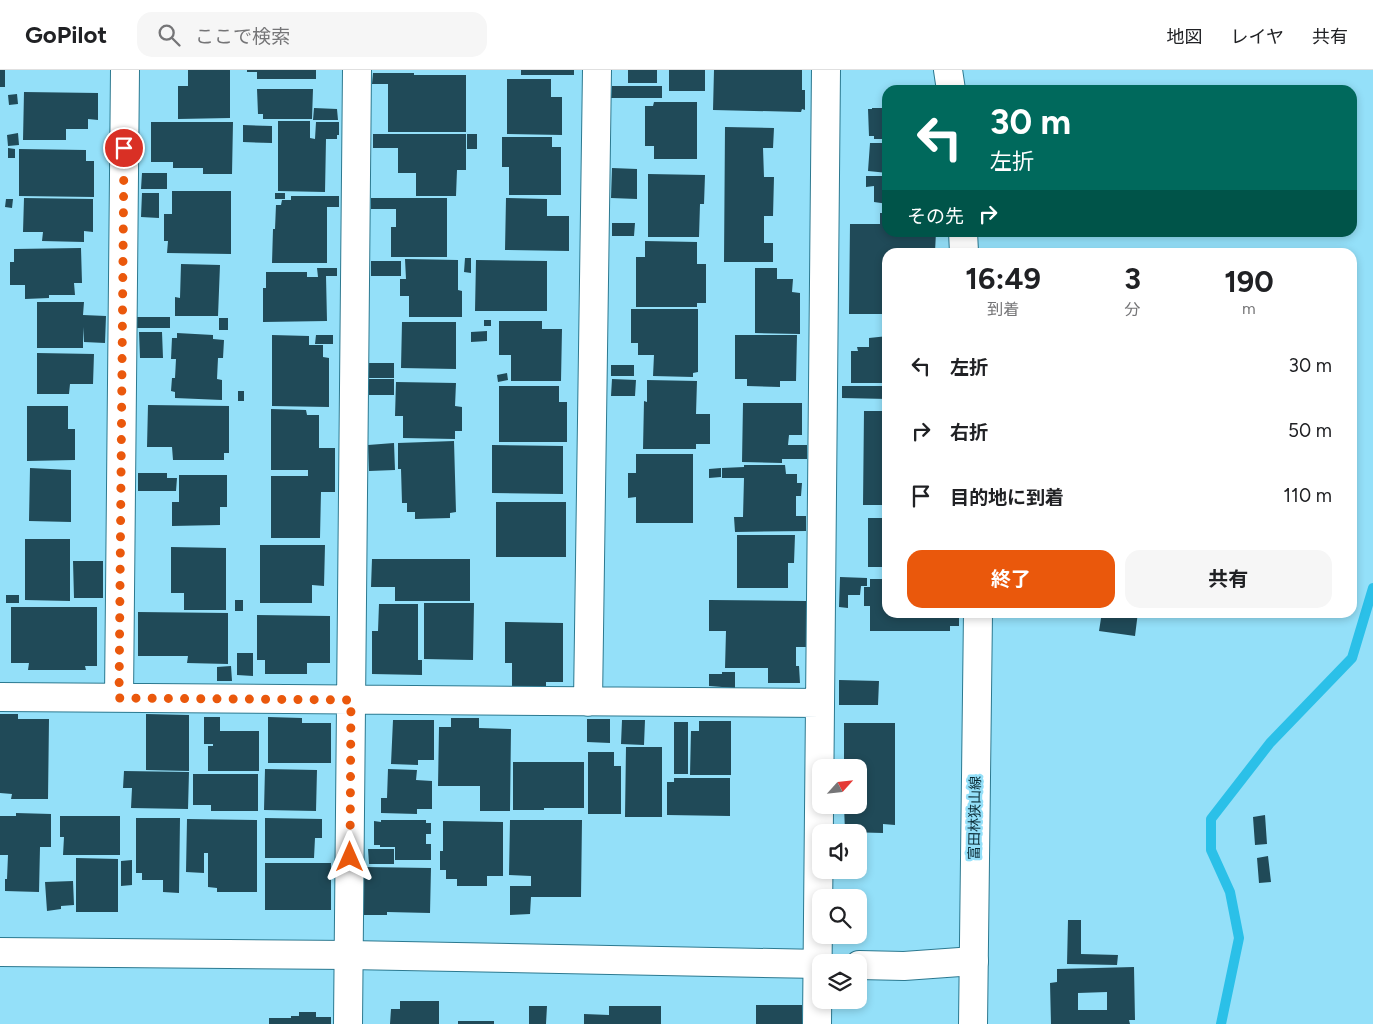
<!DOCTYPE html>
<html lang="ja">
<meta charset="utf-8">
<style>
body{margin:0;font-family:Figtree,"Noto Sans JP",sans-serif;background:#f6f6f6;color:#202124;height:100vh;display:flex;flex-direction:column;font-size:19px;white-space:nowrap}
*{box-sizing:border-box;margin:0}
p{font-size:16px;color:#757577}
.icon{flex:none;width:28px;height:28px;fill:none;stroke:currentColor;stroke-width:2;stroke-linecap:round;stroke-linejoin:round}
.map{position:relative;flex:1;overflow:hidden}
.sheet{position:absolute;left:882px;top:178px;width:475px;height:370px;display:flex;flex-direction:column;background:#fff;border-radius:15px;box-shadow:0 2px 8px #0003}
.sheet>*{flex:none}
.guide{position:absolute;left:882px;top:15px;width:475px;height:152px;border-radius:15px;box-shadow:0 2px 8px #0003;background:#00695c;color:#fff;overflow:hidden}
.needle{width:32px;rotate:63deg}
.tools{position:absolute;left:812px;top:689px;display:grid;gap:10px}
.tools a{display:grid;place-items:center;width:55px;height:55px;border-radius:10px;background:#fff;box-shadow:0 2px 8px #0003;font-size:25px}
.pin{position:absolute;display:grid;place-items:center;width:42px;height:42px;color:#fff;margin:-21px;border:2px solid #fff;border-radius:50%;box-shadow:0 1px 5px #0007}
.me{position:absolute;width:55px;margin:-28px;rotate:0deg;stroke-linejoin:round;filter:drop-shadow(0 0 4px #0008)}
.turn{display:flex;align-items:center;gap:18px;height:105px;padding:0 25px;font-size:22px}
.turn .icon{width:65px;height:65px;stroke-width:2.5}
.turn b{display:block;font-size:35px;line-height:42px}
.then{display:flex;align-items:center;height:48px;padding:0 25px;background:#0003;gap:10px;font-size:19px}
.eta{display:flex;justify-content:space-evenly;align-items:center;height:85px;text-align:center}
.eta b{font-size:30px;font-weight:700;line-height:35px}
.button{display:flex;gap:10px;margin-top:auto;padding:10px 25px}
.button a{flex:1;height:58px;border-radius:15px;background:#ea580c;color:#fff;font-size:20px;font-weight:700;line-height:58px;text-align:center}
.button a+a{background:#f6f6f6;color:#202124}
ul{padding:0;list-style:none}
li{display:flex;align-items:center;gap:15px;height:65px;padding:0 25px}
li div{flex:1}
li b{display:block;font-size:19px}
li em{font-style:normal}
header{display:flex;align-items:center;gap:30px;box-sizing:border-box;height:70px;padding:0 25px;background:#fff;border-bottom:1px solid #e0e0e0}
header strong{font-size:24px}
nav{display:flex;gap:28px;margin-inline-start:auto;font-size:18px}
.search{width:350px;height:45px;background:#f6f6f6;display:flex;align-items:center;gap:12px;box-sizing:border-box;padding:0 18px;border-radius:15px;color:#757577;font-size:19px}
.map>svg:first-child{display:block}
</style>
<header>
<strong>GoPilot</strong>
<div class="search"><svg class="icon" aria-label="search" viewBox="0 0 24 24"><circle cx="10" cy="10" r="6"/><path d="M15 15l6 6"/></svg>ここで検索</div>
<nav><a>地図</a><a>レイヤ</a><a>共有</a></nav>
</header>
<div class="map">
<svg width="1373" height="954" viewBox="0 0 1373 954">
<rect width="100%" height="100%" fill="#94e0f9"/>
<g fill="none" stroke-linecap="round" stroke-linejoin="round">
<path stroke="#2bc0e8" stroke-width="10" d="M 1221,954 L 1239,868 L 1230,822 L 1211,780 L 1211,749 L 1270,673 L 1352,588 L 1373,518"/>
</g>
<path fill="#204a58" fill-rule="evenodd" d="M 0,0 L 5,0 L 5,17 L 0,17 Z
M 188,0 L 230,0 L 230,48 L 178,49 L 178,16 L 188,16 Z
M 247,0 L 316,0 L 316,9 L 257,9 L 257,2 L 247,2 Z
M 521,0 L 574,0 L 574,5 L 521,5 Z
M 628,0 L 657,0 L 657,13 L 628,13 Z
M 669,0 L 705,0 L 705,21 L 669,21 Z
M 714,0 L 802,0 L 802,20 L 805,20 L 805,40 L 802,39 L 801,42 L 713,40 Z
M 373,3 L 414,3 L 414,5 L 466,5 L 466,62 L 388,62 L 388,14 L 372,14 Z
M 507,9 L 551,9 L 551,27 L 562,27 L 562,65 L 507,64 Z
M 612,16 L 662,16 L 662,28 L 611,28 Z
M 257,19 L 313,19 L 312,49 L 263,49 L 263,44 L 258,44 Z
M 24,22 L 98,23 L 98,50 L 88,49 L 88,59 L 66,59 L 66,70 L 23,70 Z
M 17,24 L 18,34 L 9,35 L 8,25 Z
M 654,32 L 697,32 L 697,89 L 654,89 L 654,76 L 645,76 L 645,36 L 653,36 Z
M 314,38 L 337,39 L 338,50 L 313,50 Z
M 872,38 L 888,38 L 888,69 L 874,69 L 874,66 L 869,66 L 868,39 L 872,39 Z
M 278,51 L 310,51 L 310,68 L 315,69 L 316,52 L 339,52 L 339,65 L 337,65 L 337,69 L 326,69 L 325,122 L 278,121 Z
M 151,52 L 233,52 L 232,104 L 203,104 L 203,98 L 173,98 L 173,92 L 151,92 Z
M 243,55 L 272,56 L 272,73 L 243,72 Z
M 725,57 L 774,58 L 773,78 L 763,78 L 764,107 L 774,107 L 773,146 L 764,146 L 764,173 L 773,173 L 773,192 L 724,192 Z
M 18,63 L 19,75 L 8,76 L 7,65 Z
M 373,64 L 466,64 L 466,100 L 457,100 L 456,126 L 416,126 L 416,103 L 398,103 L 398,78 L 373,78 Z
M 467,64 L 477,64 L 477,79 L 467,79 Z
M 502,67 L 552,67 L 552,77 L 561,77 L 561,125 L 509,125 L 509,97 L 502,97 Z
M 870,73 L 888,73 L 888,103 L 868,101 Z
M 8,78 L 15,79 L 15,88 L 8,88 Z
M 19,79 L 86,80 L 86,91 L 94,91 L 94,127 L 19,126 Z
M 612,98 L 637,99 L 637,129 L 611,128 Z
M 142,103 L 167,103 L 167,119 L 141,119 Z
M 648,104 L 705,105 L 704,134 L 700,134 L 699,167 L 648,167 Z
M 866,106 L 888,106 L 888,134 L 874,132 L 874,116 L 866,117 Z
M 172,121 L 231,121 L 231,184 L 167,183 L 168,171 L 164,171 L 164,144 L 172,144 Z
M 142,123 L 159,123 L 159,148 L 141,147 Z
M 275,123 L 285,123 L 285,129 L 275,129 Z
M 291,126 L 339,126 L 339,137 L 327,137 L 327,193 L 272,193 L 273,159 L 275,159 L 276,135 L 281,135 L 282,130 L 291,130 Z
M 24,128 L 93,129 L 93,162 L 84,161 L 84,172 L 42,171 L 43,162 L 23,162 Z
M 371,128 L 447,128 L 447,187 L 391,187 L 391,157 L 396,157 L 396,139 L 371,139 Z
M 506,128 L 547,129 L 547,146 L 569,146 L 569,181 L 505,180 Z
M 6,129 L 13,129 L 12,138 L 5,137 Z
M 880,143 L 888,143 L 888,162 L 936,162 L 935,182 L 888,182 L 888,244 L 849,244 L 850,154 L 880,154 Z
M 612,153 L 635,153 L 634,166 L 612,166 Z
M 645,171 L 697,172 L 697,194 L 706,194 L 706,233 L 697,233 L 697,237 L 636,237 L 636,187 L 645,187 Z
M 81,178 L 82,213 L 74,213 L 75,225 L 49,225 L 49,228 L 25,229 L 25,215 L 10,215 L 10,192 L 14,192 L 14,179 Z
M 465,188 L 471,188 L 471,203 L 464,202 Z
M 405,189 L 458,190 L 458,220 L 462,221 L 462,247 L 409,247 L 409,226 L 400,226 L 400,209 L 406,209 Z
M 476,190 L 547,191 L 547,241 L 475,241 Z
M 371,191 L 401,191 L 401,206 L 371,206 Z
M 181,194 L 220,195 L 218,246 L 175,246 L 175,227 L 180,228 Z
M 317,198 L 337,198 L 337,206 L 326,206 L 327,251 L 263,252 L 263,218 L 266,218 L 266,202 L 307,202 L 307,207 L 318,207 Z
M 755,198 L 777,198 L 777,209 L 793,209 L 792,222 L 800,223 L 800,264 L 755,263 Z
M 37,232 L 84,232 L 83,245 L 106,246 L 105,273 L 84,272 L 83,257 L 83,278 L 37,278 Z
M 631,239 L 698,239 L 698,302 L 693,303 L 693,307 L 653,306 L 654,285 L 638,285 L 638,273 L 631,273 Z
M 137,247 L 170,247 L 170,258 L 137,258 Z
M 219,248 L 228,248 L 228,260 L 219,260 Z
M 484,250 L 491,250 L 491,256 L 484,256 Z
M 499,251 L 542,251 L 542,259 L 562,259 L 561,311 L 511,311 L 511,285 L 499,285 Z
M 402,252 L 456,252 L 456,299 L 401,298 Z
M 487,261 L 487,271 L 471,272 L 471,262 Z
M 139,262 L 162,262 L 163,288 L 140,288 Z
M 177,263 L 213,265 L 213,269 L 224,270 L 223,288 L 218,288 L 217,309 L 222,310 L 222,330 L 175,328 L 175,322 L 171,321 L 172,308 L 175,308 L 176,289 L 171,289 L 172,268 L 177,268 Z
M 272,265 L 309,266 L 309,275 L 323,275 L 323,287 L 329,288 L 329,337 L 272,336 Z
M 316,265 L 333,265 L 333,274 L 315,274 Z
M 735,265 L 797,265 L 796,311 L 780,311 L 780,317 L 747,316 L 747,309 L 735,309 Z
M 888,266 L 888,313 L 851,313 L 851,281 L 858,281 L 857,277 L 869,277 L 869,268 Z
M 37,283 L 94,284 L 93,314 L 70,314 L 69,324 L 37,324 Z
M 369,293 L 394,293 L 394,308 L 369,308 Z
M 611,295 L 634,295 L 634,306 L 611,306 Z
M 507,303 L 508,310 L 498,312 L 497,305 Z
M 369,309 L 394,309 L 394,325 L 369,325 Z
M 612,309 L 636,310 L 635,326 L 611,326 Z
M 647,310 L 697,311 L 696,344 L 710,344 L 710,374 L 696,374 L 696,379 L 643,379 L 644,331 L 647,332 Z
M 396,312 L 456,313 L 455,336 L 462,337 L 462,361 L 455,361 L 455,369 L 403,368 L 403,346 L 395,346 Z
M 499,316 L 559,316 L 559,332 L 567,332 L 567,372 L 499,372 Z
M 842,316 L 888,316 L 888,329 L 842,328 Z
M 238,321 L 244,321 L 244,331 L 238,331 Z
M 743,333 L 802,333 L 802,365 L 789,365 L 788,375 L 807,375 L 807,389 L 782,389 L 782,393 L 742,392 Z
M 148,335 L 229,336 L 229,383 L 224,383 L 224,390 L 173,390 L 172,377 L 147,377 Z
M 27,336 L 68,336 L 68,359 L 75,359 L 75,390 L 27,391 Z
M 271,339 L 306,340 L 307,345 L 319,345 L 319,378 L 335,378 L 335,422 L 321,422 L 320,468 L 271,468 L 271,406 L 308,406 L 308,400 L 271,400 Z
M 864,341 L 888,341 L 888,435 L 863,435 Z
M 454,371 L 456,442 L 450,443 L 450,448 L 415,449 L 415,442 L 407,442 L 407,433 L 402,433 L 401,399 L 398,399 L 398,373 Z
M 394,373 L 395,400 L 369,401 L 368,375 Z
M 492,375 L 563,376 L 563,424 L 492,423 Z
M 636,384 L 693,384 L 693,453 L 636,453 L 636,427 L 628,428 L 628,403 L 636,403 Z
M 744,395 L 785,395 L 786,404 L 797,404 L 797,413 L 802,413 L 801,426 L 796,426 L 796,446 L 806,446 L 806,461 L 735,462 L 734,447 L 743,447 L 744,408 L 722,408 L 722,398 L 744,397 Z
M 30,398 L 71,400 L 71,452 L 29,451 Z
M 721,398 L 721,407 L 709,408 L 709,399 Z
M 138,403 L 167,403 L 167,408 L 177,408 L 176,421 L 138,421 Z
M 179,405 L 227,405 L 227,437 L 220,437 L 220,455 L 172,456 L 172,432 L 179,432 Z
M 496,432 L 566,432 L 566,487 L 496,487 Z
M 868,448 L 888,448 L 888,497 L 868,497 Z
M 737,465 L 795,465 L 794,493 L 788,493 L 788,518 L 737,518 Z
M 25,469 L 70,469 L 70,531 L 25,530 Z
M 260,475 L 325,475 L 324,516 L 312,515 L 312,533 L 260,533 Z
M 171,477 L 226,478 L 226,540 L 184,540 L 184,523 L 171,523 Z
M 372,489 L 470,489 L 470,531 L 395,531 L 395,517 L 371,517 Z
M 73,491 L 103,491 L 103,528 L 74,528 Z
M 840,507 L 867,508 L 867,516 L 861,516 L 860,525 L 848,525 L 848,538 L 839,537 Z
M 870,509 L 888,509 L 888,542 L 959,542 L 959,556 L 950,556 L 950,561 L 870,561 L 870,536 L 864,536 L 864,517 L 870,517 Z
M 6,525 L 19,525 L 19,533 L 6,533 Z
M 235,530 L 243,530 L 243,541 L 235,541 Z
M 709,530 L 806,531 L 806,577 L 796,577 L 796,596 L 799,596 L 800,613 L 768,613 L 768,598 L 725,598 L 726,561 L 709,561 Z
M 424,533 L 474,533 L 473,590 L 424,589 Z
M 379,534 L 418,534 L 418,590 L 422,590 L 422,605 L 372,604 L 372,561 L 378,561 Z
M 11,537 L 97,537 L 97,596 L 85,596 L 86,600 L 28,600 L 29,593 L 11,593 Z
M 138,542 L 228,543 L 228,594 L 187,593 L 188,586 L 138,586 Z
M 1102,542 L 1138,542 L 1135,566 L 1099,561 Z
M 257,545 L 330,546 L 330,593 L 307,593 L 307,604 L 265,604 L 265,590 L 257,590 Z
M 505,552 L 563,553 L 563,612 L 546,612 L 546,616 L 512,616 L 512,593 L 505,593 Z
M 237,583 L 253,583 L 253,606 L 237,605 Z
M 231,596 L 232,611 L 217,611 L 217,597 Z
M 722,602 L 735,602 L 735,618 L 709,616 L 709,604 L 722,604 Z
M 839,610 L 879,611 L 878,635 L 839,635 Z
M 0,644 L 18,644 L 18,649 L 49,649 L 48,729 L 11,729 L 12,724 L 0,723 Z
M 146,644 L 189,645 L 189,701 L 146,700 Z
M 204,647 L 220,647 L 220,661 L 259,661 L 259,701 L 208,701 L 208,676 L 213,676 L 213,674 L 204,674 Z
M 268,647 L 302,648 L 302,653 L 331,653 L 331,693 L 268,693 Z
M 451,648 L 479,648 L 479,658 L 511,659 L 510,741 L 480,741 L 480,716 L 438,716 L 439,657 L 451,657 Z
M 587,649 L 610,649 L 610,673 L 587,672 Z
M 393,650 L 434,650 L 434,690 L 418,690 L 418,695 L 391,694 Z
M 622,650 L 645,650 L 644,675 L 621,674 Z
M 699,651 L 731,651 L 731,705 L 690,705 L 691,661 L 699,661 Z
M 674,652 L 688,652 L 688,704 L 674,704 Z
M 844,653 L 895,653 L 895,755 L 883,754 L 883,763 L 845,762 L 844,735 L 859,735 L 859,698 L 844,698 Z
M 626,677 L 662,677 L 662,747 L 625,747 Z
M 588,682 L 614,682 L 614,696 L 621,696 L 621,744 L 588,744 Z
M 513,692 L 584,692 L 584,738 L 544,738 L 544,740 L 513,740 Z
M 265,699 L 317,700 L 316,741 L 264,740 Z
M 388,699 L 417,700 L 416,710 L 432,711 L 432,739 L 417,739 L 417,744 L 381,743 L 381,728 L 387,728 Z
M 124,701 L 189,702 L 188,739 L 131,738 L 132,718 L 123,718 Z
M 193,704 L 258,704 L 258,741 L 211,741 L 211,735 L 193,735 Z
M 674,708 L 730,708 L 730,746 L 667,745 L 667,712 L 674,712 Z
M 16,743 L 51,744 L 51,777 L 40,777 L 39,822 L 5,821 L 5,809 L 7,809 L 8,785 L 0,785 L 0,746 L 16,746 Z
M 1265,745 L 1267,774 L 1255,775 L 1253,747 Z
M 60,746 L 120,746 L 120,785 L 63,785 L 64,767 L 60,767 Z
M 136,748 L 180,748 L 179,823 L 163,822 L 163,810 L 142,810 L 142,803 L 136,803 Z
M 265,748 L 322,749 L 322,768 L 315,768 L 314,788 L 265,788 Z
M 187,749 L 257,750 L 257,822 L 217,822 L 217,818 L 208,817 L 208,783 L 204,783 L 204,803 L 186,802 Z
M 381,750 L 426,750 L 426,753 L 431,753 L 431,764 L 426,764 L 426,774 L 431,774 L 431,790 L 395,790 L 395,777 L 380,777 L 380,775 L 374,775 L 374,751 L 381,752 Z
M 510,750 L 582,750 L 581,827 L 531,827 L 530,844 L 510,845 L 510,816 L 531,816 L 531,806 L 509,805 Z
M 443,751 L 503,752 L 503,806 L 487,806 L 487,816 L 457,816 L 457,809 L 446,809 L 446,800 L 440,800 L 440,781 L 443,781 Z
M 368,779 L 394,779 L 394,794 L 369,794 Z
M 1268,786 L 1271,812 L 1259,813 L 1257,788 Z
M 76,788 L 118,789 L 118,842 L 76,842 Z
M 132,790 L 132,815 L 121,816 L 121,791 Z
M 265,793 L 331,793 L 331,840 L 265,840 Z
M 364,797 L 431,798 L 430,843 L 387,842 L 387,845 L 364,845 Z
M 73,811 L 74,835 L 61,836 L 61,839 L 47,841 L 45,812 Z
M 1068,850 L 1081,850 L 1081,884 L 1118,885 L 1117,895 L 1067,894 Z
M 1134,897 L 1135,950 L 1129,950 L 1130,954 L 1051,954 L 1050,913 L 1057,912 L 1057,899 ZM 1107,922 L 1107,940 L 1078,940 L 1078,923 Z
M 400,931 L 439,931 L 439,954 L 390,954 L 391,939 L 400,939 Z
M 756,935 L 802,935 L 802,954 L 756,954 Z
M 529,936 L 547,936 L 546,954 L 529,954 Z
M 609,936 L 661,936 L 661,954 L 584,954 L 584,944 L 609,945 Z
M 299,942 L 316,942 L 316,947 L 331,947 L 331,954 L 269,954 L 269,948 L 291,948 L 291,946 L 299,946 Z
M 458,951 L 494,951 L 494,954 L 458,954 Z"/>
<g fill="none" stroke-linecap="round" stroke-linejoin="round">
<defs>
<path id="minor" d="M 0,627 L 820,633
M 119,628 L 125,0
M 588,632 L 597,0
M 348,954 L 357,0
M 817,954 L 826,0"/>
<path id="tertiary" d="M 0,882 L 349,885 L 821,894
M 859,895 L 904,896 L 974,891"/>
<path id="secondary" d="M 948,0 L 951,20
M 963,162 L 964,182
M 973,954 L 978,542"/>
</defs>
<use href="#minor" stroke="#2c7990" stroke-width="30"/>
<use href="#tertiary" stroke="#2c7990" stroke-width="30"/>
<use href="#secondary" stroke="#2c7990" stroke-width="30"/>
<use href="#minor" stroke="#fff" stroke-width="28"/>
<use href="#tertiary" stroke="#fff" stroke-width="28"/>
<use href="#secondary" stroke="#fff" stroke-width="28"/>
</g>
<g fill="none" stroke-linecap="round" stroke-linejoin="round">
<path stroke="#ea580c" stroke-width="9" stroke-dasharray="0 16.2" d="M 124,78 L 119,628 L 351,630 L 350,787"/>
</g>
<g text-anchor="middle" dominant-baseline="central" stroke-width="5" stroke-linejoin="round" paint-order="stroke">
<g font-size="14" fill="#0b2b35" stroke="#94e0f9">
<text transform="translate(975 748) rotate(-89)">富田林狭山線</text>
</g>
</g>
</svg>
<div class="tools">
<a><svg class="needle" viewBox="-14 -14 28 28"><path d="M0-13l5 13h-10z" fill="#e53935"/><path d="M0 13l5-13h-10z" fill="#757577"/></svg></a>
<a><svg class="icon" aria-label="sound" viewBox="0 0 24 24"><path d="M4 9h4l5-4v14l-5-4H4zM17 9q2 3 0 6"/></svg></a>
<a><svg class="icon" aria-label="search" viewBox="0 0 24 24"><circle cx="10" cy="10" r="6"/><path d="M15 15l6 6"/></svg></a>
<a><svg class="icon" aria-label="layers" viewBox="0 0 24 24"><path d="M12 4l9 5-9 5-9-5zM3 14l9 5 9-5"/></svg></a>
</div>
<div class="pin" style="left:124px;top:78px;background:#d93025"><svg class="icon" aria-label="arrive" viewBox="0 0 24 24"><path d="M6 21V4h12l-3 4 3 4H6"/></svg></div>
<svg class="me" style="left:350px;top:787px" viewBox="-20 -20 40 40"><path d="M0-17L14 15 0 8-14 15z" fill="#ea580c" stroke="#fff" stroke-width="4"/></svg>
<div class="guide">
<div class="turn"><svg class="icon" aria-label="left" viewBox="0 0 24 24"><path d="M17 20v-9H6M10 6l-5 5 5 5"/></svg><div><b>30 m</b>左折</div></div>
<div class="then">その先<svg class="icon" aria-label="right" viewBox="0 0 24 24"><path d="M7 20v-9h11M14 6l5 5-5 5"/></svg></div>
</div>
<section class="sheet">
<div class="eta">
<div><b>16:49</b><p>到着</p></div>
<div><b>3</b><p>分</p></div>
<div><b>190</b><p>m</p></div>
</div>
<ul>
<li><svg class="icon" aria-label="left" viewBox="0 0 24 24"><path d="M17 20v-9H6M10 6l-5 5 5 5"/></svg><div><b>左折</b></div><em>30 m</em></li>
<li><svg class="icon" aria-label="right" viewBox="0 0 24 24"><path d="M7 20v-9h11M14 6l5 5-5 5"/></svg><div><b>右折</b></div><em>50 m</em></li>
<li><svg class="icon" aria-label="arrive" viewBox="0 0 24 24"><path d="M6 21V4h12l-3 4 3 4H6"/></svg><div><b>目的地に到着</b></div><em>110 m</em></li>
</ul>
<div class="button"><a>終了</a><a>共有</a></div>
</section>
</div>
